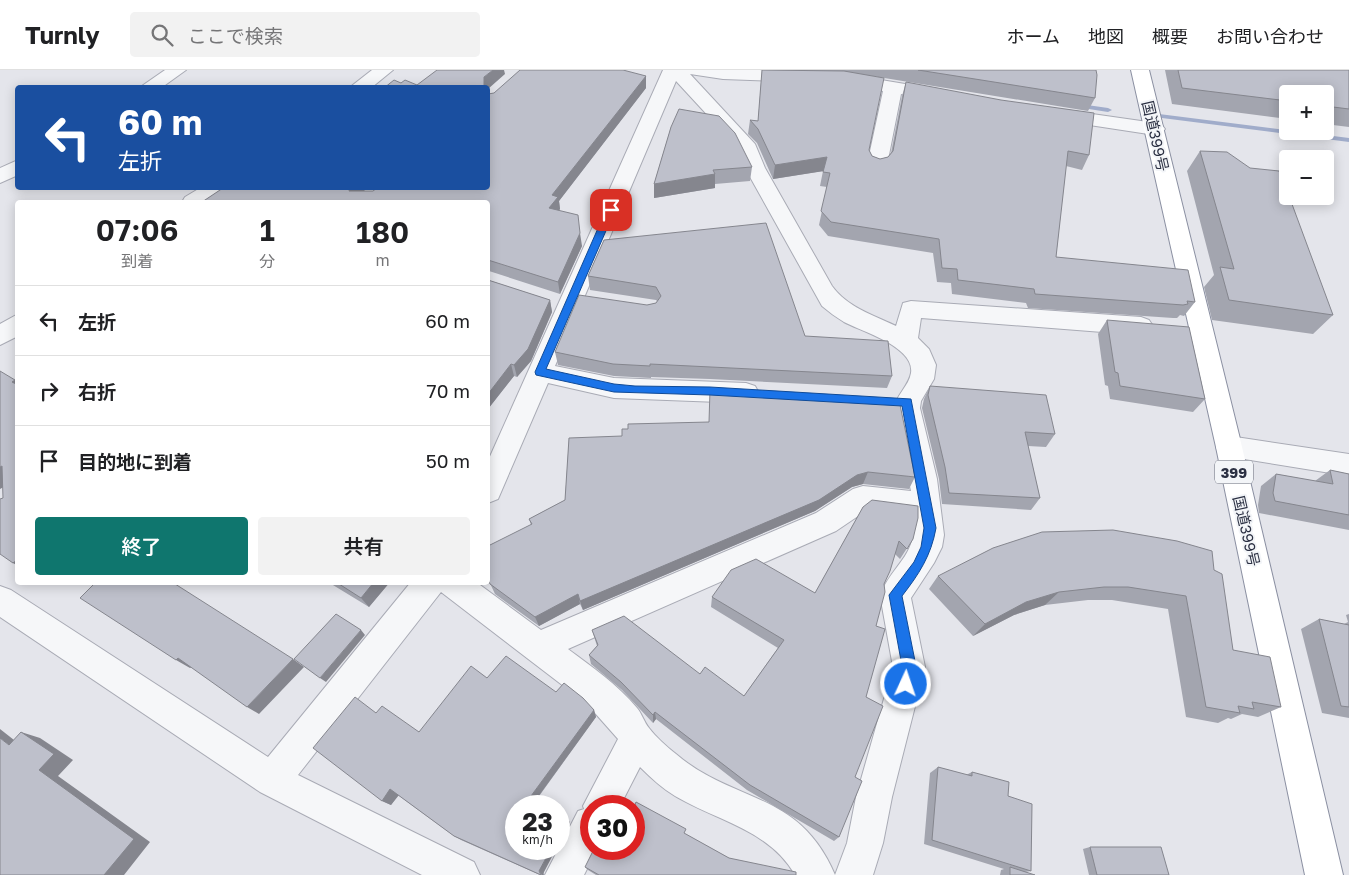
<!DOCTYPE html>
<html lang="ja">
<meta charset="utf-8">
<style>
body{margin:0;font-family:"Golos Text","Noto Sans JP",sans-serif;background:#f2f2f2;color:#202124;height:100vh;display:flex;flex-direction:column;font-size:19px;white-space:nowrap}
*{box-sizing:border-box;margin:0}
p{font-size:16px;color:#757577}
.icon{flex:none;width:28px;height:28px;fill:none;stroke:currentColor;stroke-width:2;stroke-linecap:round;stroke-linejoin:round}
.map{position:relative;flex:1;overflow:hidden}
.drawer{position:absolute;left:15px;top:130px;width:475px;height:385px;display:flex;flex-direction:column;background:#fff;border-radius:5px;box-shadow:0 2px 12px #0003}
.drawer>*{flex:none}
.top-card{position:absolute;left:15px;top:15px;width:475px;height:105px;border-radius:5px;box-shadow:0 2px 12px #0003;background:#1a4fa0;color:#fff;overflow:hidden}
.controls{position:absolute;left:1279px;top:15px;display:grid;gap:10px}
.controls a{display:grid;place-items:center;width:55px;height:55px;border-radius:5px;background:#fff;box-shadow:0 2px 12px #0003;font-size:25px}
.speed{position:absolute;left:505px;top:725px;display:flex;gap:10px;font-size:25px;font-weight:700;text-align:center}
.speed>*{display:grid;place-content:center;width:65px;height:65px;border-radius:50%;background:#fff;box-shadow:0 2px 12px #0003;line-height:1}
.speed small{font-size:12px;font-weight:400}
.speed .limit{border:8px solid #d22;background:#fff;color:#111}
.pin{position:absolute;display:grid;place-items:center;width:42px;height:42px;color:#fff;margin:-21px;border-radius:10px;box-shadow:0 2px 8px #0006}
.me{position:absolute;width:55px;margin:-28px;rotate:3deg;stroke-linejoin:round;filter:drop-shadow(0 0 4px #0008)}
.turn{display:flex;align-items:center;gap:18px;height:105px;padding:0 20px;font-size:22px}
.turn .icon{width:65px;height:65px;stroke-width:2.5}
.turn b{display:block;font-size:35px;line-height:42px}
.eta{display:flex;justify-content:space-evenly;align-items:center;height:85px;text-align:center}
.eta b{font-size:30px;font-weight:600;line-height:35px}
.button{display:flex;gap:10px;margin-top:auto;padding:10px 20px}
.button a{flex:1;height:58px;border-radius:5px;background:#0f766e;color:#fff;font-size:20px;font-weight:600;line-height:58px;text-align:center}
.button a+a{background:#f2f2f2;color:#202124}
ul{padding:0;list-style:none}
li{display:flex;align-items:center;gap:15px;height:70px;padding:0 20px;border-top:1px solid #e0e0e0}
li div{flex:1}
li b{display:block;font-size:19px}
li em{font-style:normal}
header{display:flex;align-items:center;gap:30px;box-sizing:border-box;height:70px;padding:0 25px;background:#fff;border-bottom:1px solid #e0e0e0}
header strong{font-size:24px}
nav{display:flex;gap:28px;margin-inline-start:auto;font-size:18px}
.search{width:350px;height:45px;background:#f2f2f2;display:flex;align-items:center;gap:12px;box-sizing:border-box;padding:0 18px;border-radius:5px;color:#757577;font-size:19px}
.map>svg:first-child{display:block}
</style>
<header>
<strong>Turnly</strong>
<div class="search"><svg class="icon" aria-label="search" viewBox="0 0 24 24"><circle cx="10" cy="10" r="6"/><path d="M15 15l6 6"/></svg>ここで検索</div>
<nav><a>ホーム</a><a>地図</a><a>概要</a><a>お問い合わせ</a></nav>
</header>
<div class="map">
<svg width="1349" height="805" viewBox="0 0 1349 805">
<rect width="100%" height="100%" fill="#e4e5eb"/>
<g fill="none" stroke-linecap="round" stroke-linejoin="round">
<path fill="#a0acca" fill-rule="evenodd" d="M 1073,33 L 1108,38 L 1112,40 L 1108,42 L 1076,37 L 1072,35 Z
M 1159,44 L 1349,68 L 1349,72 L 1162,48 L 1159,48 Z"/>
<defs>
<path id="street" d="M 165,0 L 186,0 L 161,18 L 139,18 Z
M 372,0 L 393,0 L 371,18 L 349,18 Z
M 663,0 L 759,0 L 806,3 L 809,7 L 806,11 L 800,12 L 723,9 L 690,4 L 755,74 L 765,98 L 832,216 C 847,237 873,245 896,256 L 903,233 L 911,231 L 1141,247 L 1149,250 L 1153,256 L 1149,262 L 1141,265 L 921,248 L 918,268 L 929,279 L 936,295 L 934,309 L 921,331 L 920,338 L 937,409 L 944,465 L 942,477 L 934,493 L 911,528 L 925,597 L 892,727 L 883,773 L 873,805 L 835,805 L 847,773 L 856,727 L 893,597 L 880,525 C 894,492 917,487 914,446 L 867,440 L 836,461 L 568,579 C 592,597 617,614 637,638 C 642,644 644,652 649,658 C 656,667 667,677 676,684 C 734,734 799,720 835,805 L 795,805 C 770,760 717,751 675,726 C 662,718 651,708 640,697 L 620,736 L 591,736 L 591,779 L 597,779 L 584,805 L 545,805 L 578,741 L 584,739 L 583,736 L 618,669 L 587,634 L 441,522 L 298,705 L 474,792 L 480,805 L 422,805 L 260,722 L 0,547 L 0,516 L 11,520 L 268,687 L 411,512 L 476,512 L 541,560 L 816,443 L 853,419 L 863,416 L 911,421 L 894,338 C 896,325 909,316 911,303 C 915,277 863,262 844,252 C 836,247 829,242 822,236 L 745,98 L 736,76 L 676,11 L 555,296 L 614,308 L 746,313 L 755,316 L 759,323 L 755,330 L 746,333 L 614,328 L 548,313 L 498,429 L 488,433 L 488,391 Z
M 845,4 L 941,20 L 948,22 L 950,26 L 948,30 L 941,32 L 901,24 L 887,95 L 884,99 L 877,101 L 870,99 L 867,95 L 883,21 L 839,13 L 836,9 L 839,5 Z
M 1057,39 L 1155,53 L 1162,55 L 1165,59 L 1162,63 L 1155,65 L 1050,49 L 1048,45 L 1050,41 Z
M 18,90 L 18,105 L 0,113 L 0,98 Z
M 200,118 L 224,118 L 206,132 L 182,132 L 185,127 Z
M 18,244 L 18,266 L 0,275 L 0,254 Z
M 1229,366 L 1349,384 L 1349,406 L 1219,385 L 1216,377 L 1219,369 Z"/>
<path id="highway" d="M 1131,0 L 1149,0 L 1242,377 L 1343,805 L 1305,805 L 1216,377 Z"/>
</defs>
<use href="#street" stroke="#a9abb5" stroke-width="2"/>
<use href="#highway" stroke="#8b90a2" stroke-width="2"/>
<use href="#street" fill="#f6f7f9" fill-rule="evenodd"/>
<use href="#highway" fill="#fff" fill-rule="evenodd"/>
</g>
<path fill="#a3a5af" d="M 762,0 L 1096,0 L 1095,28 L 1088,41 L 872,6 L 869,80 L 872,86 L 880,89 L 888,87 L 891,83 L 902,26 L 906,12 L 1089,85 L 1082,100 L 1066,96 L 1056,187 L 1195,232 L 1184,246 L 1180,245 L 1177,248 L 1173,248 L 1028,238 L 1026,233 L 952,224 L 951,213 L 937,212 L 933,183 L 828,166 L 819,155 L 827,117 L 820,116 L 823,101 L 773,109 L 757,73 L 748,64 L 750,50 L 758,51 Z
M 1165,0 L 1349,0 L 1349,57 L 1325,54 L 1325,24 L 1288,24 L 1288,49 L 1172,34 Z
M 646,6 L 646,18 L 559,131 L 560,139 L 559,140 L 582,176 L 560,224 L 489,201 L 488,202 L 488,132 L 363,121 L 373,121 Z
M 671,57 L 752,97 L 750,111 L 715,114 L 715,118 L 654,128 L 654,114 Z
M 1200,81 L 1333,245 L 1313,264 L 1212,250 L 1204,217 L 1214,205 L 1187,101 Z
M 604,170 L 805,266 L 892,306 L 887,318 L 710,309 L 651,307 L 651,308 L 614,306 L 558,295 L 555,282 L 647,235 L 656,233 L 657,231 L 656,230 L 590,220 L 588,206 Z
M 488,210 L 550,230 L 552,242 L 531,291 L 517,307 L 514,306 L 488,339 Z
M 1107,250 L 1205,329 L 1193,342 L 1110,329 L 1108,316 L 1105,315 L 1098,264 Z
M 930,316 L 1055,364 L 1046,377 L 1028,376 L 1040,428 L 1031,440 L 942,434 L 939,409 L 922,338 L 924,329 Z
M 569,368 L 915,407 L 909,419 L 863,414 L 852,417 L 815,441 L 583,540 L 580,534 L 539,556 L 495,524 L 488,509 L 531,455 L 529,449 L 565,430 Z
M 1330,400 L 1349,404 L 1349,460 L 1259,443 L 1258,435 L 1261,416 L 1276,404 L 1315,411 Z
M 863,437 L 913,469 L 900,489 L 895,484 L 884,514 L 876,556 L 866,627 L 855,707 L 839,767 L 834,771 L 747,720 L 656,649 L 653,653 L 622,620 L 591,594 L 589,585 L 597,576 L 592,560 L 700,604 L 744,626 L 778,578 L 711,537 L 712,527 L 815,523 Z
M 1214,500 L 1233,580 L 1281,637 L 1258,647 L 1242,644 L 1231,649 L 1228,648 L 1218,653 L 1186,647 L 1168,539 L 1112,530 L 1088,530 L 1045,535 L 1014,545 L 973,566 L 929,519 L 938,506 Z
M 328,512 L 390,512 L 369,537 Z
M 1349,544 L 1349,648 L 1322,643 L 1301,559 L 1319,549 L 1344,554 L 1348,552 L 1346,545 Z
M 487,608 L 556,622 L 594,640 L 596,647 L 537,729 L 544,805 L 540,805 L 461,770 L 454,766 L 398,725 L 391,735 L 382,731 L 376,643 L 419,662 Z
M 938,697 L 966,705 L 972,702 L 1008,726 L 1031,801 L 1025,802 L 1035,805 L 1000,805 L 1001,800 L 1004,799 L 924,774 L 930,703 Z
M 685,764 L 729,788 L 796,805 L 596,805 L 588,800 L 585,797 Z
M 1090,777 L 1169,805 L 1089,805 L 1083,779 Z"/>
<path fill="#85868e" d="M 493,0 L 504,0 L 505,4 L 488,19 L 488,18 L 484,18 L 484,7 Z
M 646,6 L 646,18 L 559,131 L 560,139 L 552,150 L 549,138 L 552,125 Z
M 827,87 L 824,101 L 773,109 L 775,95 Z
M 715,104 L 715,118 L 654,128 L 654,114 Z
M 350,118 L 368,118 L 357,126 L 349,121 Z
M 580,163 L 582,176 L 560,224 L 558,212 Z
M 550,230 L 552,242 L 531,291 L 517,307 L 514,295 Z
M 511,294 L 514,306 L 488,339 L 488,324 Z
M 15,310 L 18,312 L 18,316 L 12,312 Z
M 2,396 L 18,409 L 0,419 L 0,397 Z
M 868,402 L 863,414 L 852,417 L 815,441 L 583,540 L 580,531 L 857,405 Z
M 18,489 L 18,496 L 13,493 Z
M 374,512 L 390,512 L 369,537 L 361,528 Z
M 1059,522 L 1045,535 L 1014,545 L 973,566 L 985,554 L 1026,532 Z
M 578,524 L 580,534 L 539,556 L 535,547 Z
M 361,560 L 365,565 L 326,612 L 320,608 Z
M 178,588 L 192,597 L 190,598 L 176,590 Z
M 293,589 L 304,597 L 259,644 L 247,637 Z
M 594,640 L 596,647 L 535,731 L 531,726 Z
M 655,642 L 656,649 L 653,653 L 653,645 Z
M 0,659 L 28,681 L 9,675 L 0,668 Z
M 21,662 L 40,668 L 73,690 L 58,706 L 150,772 L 124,805 L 104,805 L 39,700 Z
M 390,719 L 399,725 L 391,735 L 382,731 Z
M 567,747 L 570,752 L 559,774 L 559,763 Z
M 551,779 L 556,779 L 543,804 L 544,805 L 542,805 L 539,801 Z"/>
<path fill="#bec0cb" stroke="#85868e" d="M 437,0 L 493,0 L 484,7 L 484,18 L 384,18 L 394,10 L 401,13 L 405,10 L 417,15 Z
M 520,0 L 623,0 L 646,6 L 552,125 L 558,127 L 549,138 L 578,145 L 580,163 L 558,212 L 488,190 L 488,132 L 202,132 L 223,118 L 350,118 L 349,121 L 373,121 L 377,118 L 488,118 L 488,24 L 494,23 Z
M 762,0 L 844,1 L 884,8 L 869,80 L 872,86 L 880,89 L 888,87 L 893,81 L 906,12 L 1001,30 L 1094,43 L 1089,85 L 1068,81 L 1056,187 L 1188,200 L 1195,232 L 1187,231 L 1188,234 L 1183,235 L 1035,224 L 1034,219 L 958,210 L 957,199 L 942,198 L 939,169 L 831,152 L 821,141 L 830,103 L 823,102 L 827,87 L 775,95 L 758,59 L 750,50 L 758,51 Z
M 918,0 L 1096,0 L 1097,5 L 1095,28 Z
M 1178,0 L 1349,0 L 1349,39 L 1325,36 L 1325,24 L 1288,24 L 1288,31 L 1182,18 Z
M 679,39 L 719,46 L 735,63 L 752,97 L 713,100 L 715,104 L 654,114 L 671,57 Z
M 1200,81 L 1227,82 L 1250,98 L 1279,101 L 1288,123 L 1288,126 L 1289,126 L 1333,245 L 1229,230 L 1220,197 L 1234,199 Z
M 766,153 L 805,266 L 888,271 L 892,306 L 711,297 L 650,294 L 650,296 L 613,294 L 555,282 L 579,225 L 647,235 L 656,233 L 661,226 L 656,217 L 588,206 L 604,170 Z
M 488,210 L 550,230 L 528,279 L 514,295 L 511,294 L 488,324 Z
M 1107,250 L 1189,257 L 1205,329 L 1120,316 L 1118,303 L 1115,302 Z
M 0,301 L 15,310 L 12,312 L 18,315 L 18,489 L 13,493 L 0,484 L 0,429 L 3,428 L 2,396 L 0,397 Z
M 930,316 L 1046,325 L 1055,364 L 1025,362 L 1040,428 L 949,423 L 945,397 L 928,325 Z
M 710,320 L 899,330 L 915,407 L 868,402 L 857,405 L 819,430 L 580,531 L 578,524 L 535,547 L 490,514 L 488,509 L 488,476 L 532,454 L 529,449 L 565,430 L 569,368 L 622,366 L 622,359 L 628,359 L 628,354 L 709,352 Z
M 1330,400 L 1349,404 L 1349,445 L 1275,431 L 1273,423 L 1276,404 L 1333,414 Z
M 872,430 L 918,436 L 918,448 L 913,469 L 907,479 L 899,471 L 890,501 L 884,514 L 885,522 L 876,556 L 885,559 L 866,627 L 883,636 L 855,707 L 862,711 L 839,767 L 750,715 L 655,642 L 653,645 L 621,612 L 589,585 L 598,575 L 592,560 L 624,546 L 700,604 L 705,597 L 744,626 L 784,570 L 712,527 L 731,500 L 756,489 L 815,523 L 863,437 Z
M 1113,460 L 1177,471 L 1212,481 L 1214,500 L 1222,504 L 1233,580 L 1270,587 L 1281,637 L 1252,632 L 1254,639 L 1238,636 L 1240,643 L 1206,637 L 1186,526 L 1128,517 L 1104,517 L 1059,522 L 1026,532 L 985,554 L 938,506 L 993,478 L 1042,462 Z
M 96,512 L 172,512 L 293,589 L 247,637 L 178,588 L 176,590 L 80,528 Z
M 336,512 L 374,512 L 361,528 Z
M 336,544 L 361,560 L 320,608 L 294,589 Z
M 1319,549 L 1349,555 L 1349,637 L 1341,636 Z
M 506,586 L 556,622 L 564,613 L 583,628 L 594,640 L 531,726 L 550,734 L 549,736 L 516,736 L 516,779 L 551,779 L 539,801 L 541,805 L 454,766 L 390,719 L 382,731 L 313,678 L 355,627 L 376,643 L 382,636 L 419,662 L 471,596 L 487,608 Z
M 21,662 L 54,684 L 39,700 L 134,769 L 104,805 L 0,805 L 0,668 L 9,675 Z
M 938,697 L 972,706 L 972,702 L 1009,712 L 1008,726 L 1032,734 L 1031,801 L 932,770 Z
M 636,732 L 686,759 L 684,763 L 729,788 L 796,802 L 796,805 L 599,805 L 585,797 L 594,779 L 634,779 L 634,737 Z
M 559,744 L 567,747 L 559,763 Z
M 590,757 L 591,757 L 591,774 L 590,773 Z
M 1090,777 L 1161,777 L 1169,805 L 1097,805 Z
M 1010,797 L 1035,805 L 1010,805 Z"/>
<path fill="#1a73e8" stroke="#114b97" d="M 611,137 L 615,140 L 546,299 L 614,314 L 635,316 L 710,317 L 911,329 L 936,458 C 931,486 919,504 902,526 L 916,596 L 911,618 L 906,620 L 901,618 L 899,614 L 902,596 L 889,525 L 914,492 L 921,477 L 924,458 L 902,336 L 710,325 L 614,322 L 536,305 L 535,302 L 606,140 Z"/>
<g text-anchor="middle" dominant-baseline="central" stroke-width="4" stroke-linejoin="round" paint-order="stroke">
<rect fill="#f3f5f8" stroke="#676b79" stroke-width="1" x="1215" y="390.5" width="38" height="23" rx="4"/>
<g font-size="14" font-weight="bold" fill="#2b3043">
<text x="1234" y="402">399</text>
</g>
<g font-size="15" fill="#2b3043" stroke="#f3f5f8">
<text transform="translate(1156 66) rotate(77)">国道399号</text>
<text transform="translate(1247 461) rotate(77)">国道399号</text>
</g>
</g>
</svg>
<div class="controls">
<a>+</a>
<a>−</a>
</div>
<div class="speed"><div>23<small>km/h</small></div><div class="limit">30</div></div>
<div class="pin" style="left:611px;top:140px;background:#d93025"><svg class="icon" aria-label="arrive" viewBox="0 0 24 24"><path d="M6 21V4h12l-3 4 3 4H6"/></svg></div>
<svg class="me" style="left:906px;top:614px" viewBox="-20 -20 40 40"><circle r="17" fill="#1a73e8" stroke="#fff" stroke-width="3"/><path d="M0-11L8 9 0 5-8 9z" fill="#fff"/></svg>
<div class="top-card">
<div class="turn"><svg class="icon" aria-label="left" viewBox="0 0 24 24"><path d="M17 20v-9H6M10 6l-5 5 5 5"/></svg><div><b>60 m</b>左折</div></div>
</div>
<section class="drawer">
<div class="eta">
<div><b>07:06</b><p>到着</p></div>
<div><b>1</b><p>分</p></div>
<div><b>180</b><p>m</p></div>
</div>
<ul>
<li><svg class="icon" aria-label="left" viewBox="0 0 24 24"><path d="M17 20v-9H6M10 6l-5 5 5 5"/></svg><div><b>左折</b></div><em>60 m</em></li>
<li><svg class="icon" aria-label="right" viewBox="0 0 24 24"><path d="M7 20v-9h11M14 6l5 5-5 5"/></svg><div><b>右折</b></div><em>70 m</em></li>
<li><svg class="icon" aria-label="arrive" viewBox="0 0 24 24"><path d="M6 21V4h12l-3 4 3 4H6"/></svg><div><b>目的地に到着</b></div><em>50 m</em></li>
</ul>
<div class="button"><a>終了</a><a>共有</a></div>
</section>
</div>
